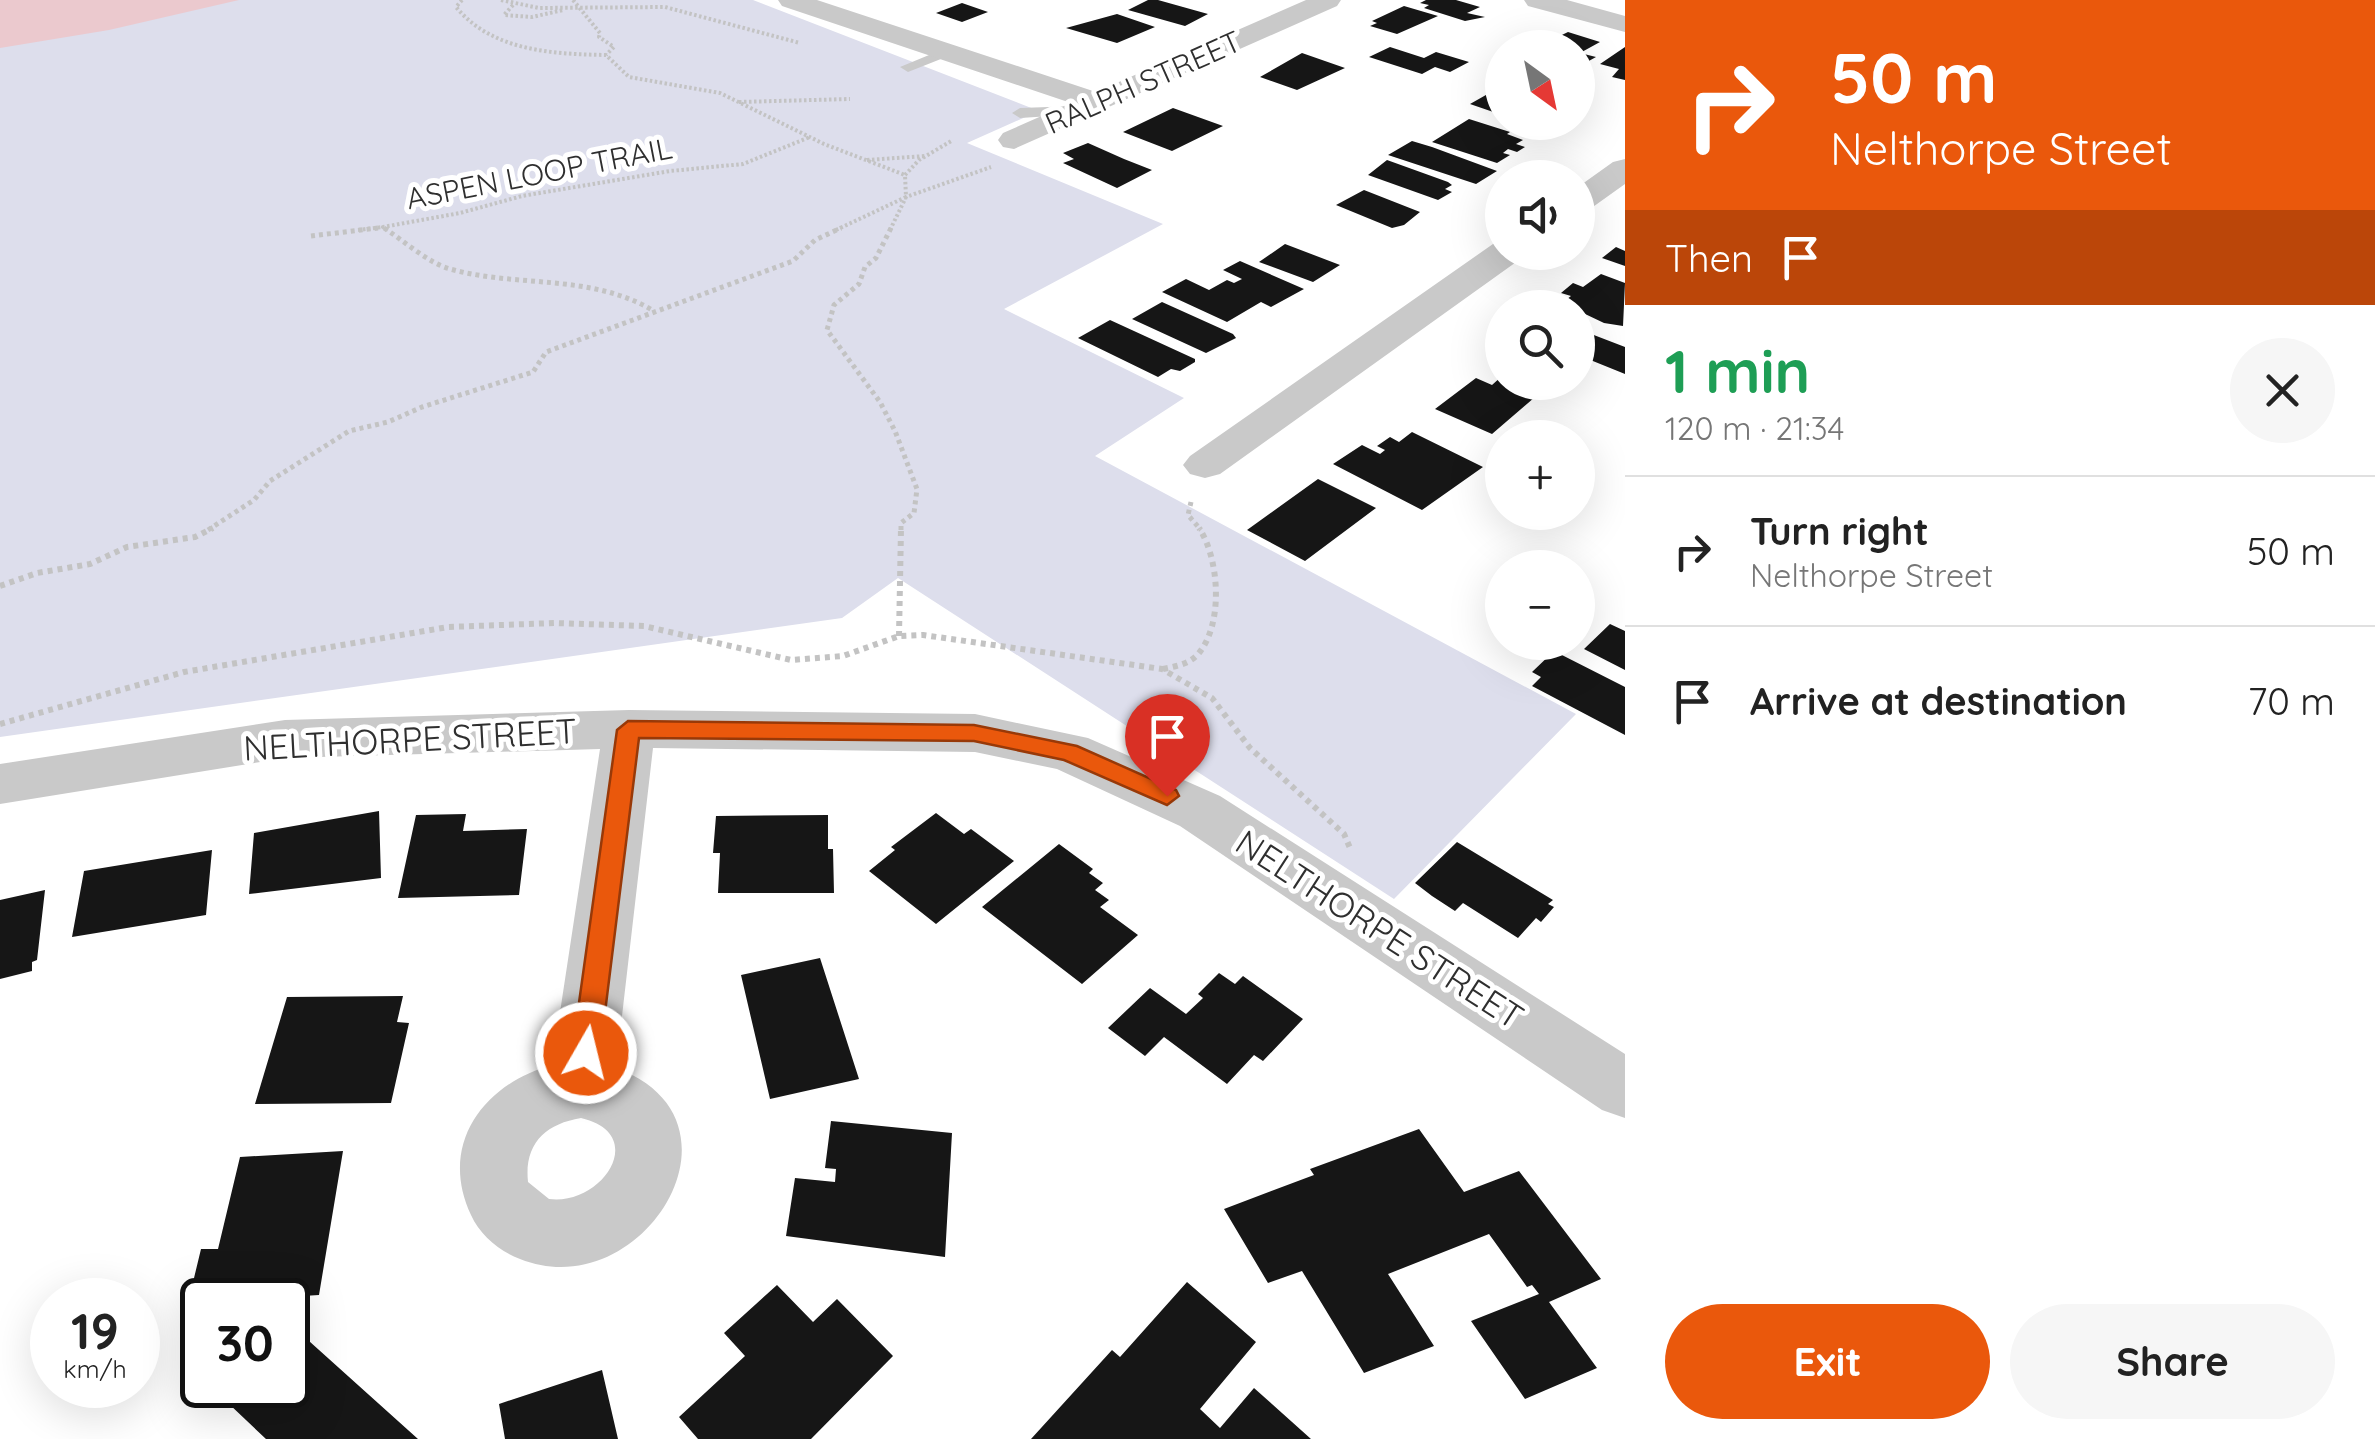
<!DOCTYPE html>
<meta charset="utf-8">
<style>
body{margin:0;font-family:Quicksand,sans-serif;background:#f6f6f6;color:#222;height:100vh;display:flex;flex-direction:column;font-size:38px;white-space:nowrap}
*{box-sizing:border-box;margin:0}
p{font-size:32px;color:#767676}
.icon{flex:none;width:55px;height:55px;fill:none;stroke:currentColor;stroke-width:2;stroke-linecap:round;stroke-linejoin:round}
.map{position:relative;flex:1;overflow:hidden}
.details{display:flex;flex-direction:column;background:#fff;width:750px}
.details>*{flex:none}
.guide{background:#ea580c;color:#fff;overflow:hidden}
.needle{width:65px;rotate:147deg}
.tools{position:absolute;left:1485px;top:30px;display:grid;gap:20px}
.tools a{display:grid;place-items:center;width:110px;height:110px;border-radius:50%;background:#fff;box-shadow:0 10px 40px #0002;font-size:50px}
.speed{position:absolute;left:30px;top:1278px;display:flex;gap:20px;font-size:50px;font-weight:700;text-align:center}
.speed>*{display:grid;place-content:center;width:130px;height:130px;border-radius:50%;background:#fff;box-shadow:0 10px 40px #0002;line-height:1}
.speed small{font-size:25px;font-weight:400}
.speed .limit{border:5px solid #111;border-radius:15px;background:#fff;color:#111}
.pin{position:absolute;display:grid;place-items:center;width:85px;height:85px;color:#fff;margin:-102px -42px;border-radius:50% 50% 50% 0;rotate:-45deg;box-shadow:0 0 10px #0007}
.pin .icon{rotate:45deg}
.me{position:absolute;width:110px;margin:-55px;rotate:8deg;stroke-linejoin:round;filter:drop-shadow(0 0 8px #0008)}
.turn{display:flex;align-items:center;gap:35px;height:210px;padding:0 40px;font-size:45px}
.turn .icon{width:130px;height:130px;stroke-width:2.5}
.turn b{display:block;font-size:70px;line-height:85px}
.then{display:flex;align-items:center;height:95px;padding:0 40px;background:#0003;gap:20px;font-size:38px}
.round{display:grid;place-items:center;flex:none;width:105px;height:105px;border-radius:52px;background:#f6f6f6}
.head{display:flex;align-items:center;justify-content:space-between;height:170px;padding:0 40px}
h1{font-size:60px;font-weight:700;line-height:75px;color:#1e9e55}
.primary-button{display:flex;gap:20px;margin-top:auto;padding:20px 40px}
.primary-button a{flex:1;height:115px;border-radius:60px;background:#ea580c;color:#fff;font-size:40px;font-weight:700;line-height:115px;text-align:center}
.primary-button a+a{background:#f6f6f6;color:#222}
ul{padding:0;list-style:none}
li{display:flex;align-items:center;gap:30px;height:150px;padding:0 40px;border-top:2px solid #e0e0e0}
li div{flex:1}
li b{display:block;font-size:38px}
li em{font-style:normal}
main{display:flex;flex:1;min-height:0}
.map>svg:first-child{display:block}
</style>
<main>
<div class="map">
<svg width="1625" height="1439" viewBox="0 0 1625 1439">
<rect width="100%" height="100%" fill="#fff"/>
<path fill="#dddeec" d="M 0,0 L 753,0 L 1039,111 L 967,143 L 1163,224 L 1004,309 L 1184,398 L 1095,456 L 1576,714 L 1394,899 L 898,578 L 842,618 L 0,737 Z"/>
<path fill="#ebc9ce" d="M 0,0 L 239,0 L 109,30 L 0,48 Z"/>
<path fill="#161616" d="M 1148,0 L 1158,0 L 1208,14 L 1185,26 L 1128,10 Z
M 1426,0 L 1456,0 L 1480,7 L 1467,13 L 1485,17 L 1465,21 L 1424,8 L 1429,5 L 1420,3 Z
M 962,3 L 988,12 L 962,22 L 936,13 Z
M 1404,6 L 1438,16 L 1397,34 L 1370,26 L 1377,23 L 1372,21 Z
M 1117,14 L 1155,27 L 1117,43 L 1066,28 Z
M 1568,32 L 1600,42 L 1580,53 L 1596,57 L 1578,67 L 1578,48 L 1535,48 Z
M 1390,47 L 1424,58 L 1436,52 L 1469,62 L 1450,72 L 1435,67 L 1422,74 L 1369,57 Z
M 1625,47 L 1625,80 L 1612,77 L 1619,69 L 1600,64 Z
M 1302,53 L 1345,68 L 1297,90 L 1260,77 Z
M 1493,91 L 1502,94 L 1502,115 L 1470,104 Z
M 1173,108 L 1223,126 L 1172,151 L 1123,132 Z
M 1469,119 L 1510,132 L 1507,134 L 1523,140 L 1516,144 L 1525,147 L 1517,152 L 1508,149 L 1503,153 L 1510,155 L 1497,163 L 1432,142 Z
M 1412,141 L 1432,147 L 1497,171 L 1476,184 L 1388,155 Z
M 1088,143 L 1124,159 L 1152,170 L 1117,188 L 1063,163 L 1074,159 L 1063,153 Z
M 1387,160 L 1448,182 L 1452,185 L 1445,189 L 1452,192 L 1438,200 L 1368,175 Z
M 1364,190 L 1420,212 L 1404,225 L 1392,228 L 1336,205 Z
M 1285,244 L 1340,265 L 1313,282 L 1259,262 Z
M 1616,247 L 1625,251 L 1625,266 L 1602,258 Z
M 1240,261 L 1304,289 L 1271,307 L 1261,302 L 1227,322 L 1162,292 L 1186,279 L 1209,290 L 1227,280 L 1234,283 L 1242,279 L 1223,270 Z
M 1601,274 L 1625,283 L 1623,326 L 1604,323 L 1562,303 L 1571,296 L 1561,293 L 1573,283 L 1583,287 Z
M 1162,302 L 1233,334 L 1236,338 L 1206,353 L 1132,319 Z
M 1110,320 L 1195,359 L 1195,362 L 1180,371 L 1171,369 L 1158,377 L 1078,338 Z
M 1586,332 L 1625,347 L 1625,374 L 1578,355 L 1578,339 Z
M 1502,376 L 1502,382 L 1521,382 L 1542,391 L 1492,434 L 1435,409 L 1476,378 L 1492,385 Z
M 1412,432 L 1483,467 L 1422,510 L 1333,464 L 1362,445 L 1380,454 L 1385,450 L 1377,446 L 1390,437 L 1399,442 Z
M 1318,479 L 1376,508 L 1305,561 L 1247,530 Z
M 1610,624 L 1625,631 L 1625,670 L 1584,649 Z
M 1554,651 L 1625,687 L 1625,735 L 1532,686 L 1541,677 L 1532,672 Z
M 379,811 L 381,878 L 249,894 L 254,833 Z
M 936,813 L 964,834 L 971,829 L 1014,861 L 936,924 L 869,871 L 895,850 L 891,847 Z
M 466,814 L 463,831 L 527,829 L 519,895 L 398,898 L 416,815 Z
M 828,815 L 828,849 L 833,849 L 834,893 L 718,893 L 720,853 L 713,853 L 716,816 Z
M 1457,842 L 1553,900 L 1548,904 L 1554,907 L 1541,922 L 1536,918 L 1518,938 L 1463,903 L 1455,911 L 1432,896 L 1415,883 Z
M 1059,844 L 1093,869 L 1089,873 L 1103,883 L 1095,890 L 1109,900 L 1100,907 L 1138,935 L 1082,984 L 982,907 Z
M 212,850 L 206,915 L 72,937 L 84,871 Z
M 45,890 L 37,960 L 32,962 L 32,971 L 0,979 L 0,900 Z
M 820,958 L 859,1079 L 770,1099 L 741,975 Z
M 1219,973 L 1235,984 L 1243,976 L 1303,1019 L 1263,1061 L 1254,1055 L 1227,1084 L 1164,1037 L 1145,1056 L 1108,1028 L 1150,988 L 1186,1014 L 1203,998 L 1198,994 Z
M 403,996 L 397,1022 L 409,1023 L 391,1103 L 255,1104 L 287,997 Z
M 831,1121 L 952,1133 L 945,1257 L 786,1236 L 795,1178 L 835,1182 L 836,1169 L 825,1168 Z
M 1419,1129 L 1464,1192 L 1519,1171 L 1601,1279 L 1549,1302 L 1597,1368 L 1525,1399 L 1471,1321 L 1539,1294 L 1532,1285 L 1527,1287 L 1489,1234 L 1388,1274 L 1434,1346 L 1364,1373 L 1302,1271 L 1268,1283 L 1224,1209 L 1314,1175 L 1310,1169 Z
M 343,1151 L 319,1295 L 188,1303 L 201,1249 L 218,1249 L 240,1157 Z
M 1187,1282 L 1256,1342 L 1200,1409 L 1220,1428 L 1254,1388 L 1311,1439 L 1031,1439 L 1112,1350 L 1120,1357 Z
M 777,1285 L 813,1322 L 837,1299 L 893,1356 L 811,1439 L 698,1439 L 679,1417 L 745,1356 L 724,1333 Z
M 288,1336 L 302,1349 L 309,1341 L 418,1439 L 266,1439 L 209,1385 L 288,1385 Z
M 602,1370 L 618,1439 L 505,1439 L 499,1404 Z"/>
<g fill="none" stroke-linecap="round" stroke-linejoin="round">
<path stroke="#c3c3c3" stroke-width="4" stroke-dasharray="2.5 2.5" stroke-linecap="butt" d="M 462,0 L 456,7 C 492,51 552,54 606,55 L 629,77 L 720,93 L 824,144 L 905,175
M 501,0 L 539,8 L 665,7 L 800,43
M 573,0 L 600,33 L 599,37 L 614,47 L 606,55
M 513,5 L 504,15 L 532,17 L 563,10
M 739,102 L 850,99
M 867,160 L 925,156
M 905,175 L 919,160 L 953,140
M 358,230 L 383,227
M 388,230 L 383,227 L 460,213 L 522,196 L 670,171 L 743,164 L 810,137
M 836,230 L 906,197 L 905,175
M 890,230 L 906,197 L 991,167"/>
<path stroke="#c3c3c3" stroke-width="5" stroke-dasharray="4 4" stroke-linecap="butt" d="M 384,228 C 403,240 428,263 450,269 C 518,288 590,273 654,311
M 891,228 L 876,258 L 865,267 L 859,284 L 834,305 L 827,330 L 880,402 L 895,431 L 917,489 L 914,513 L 901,523 L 901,530
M 311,236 L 378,228
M 1191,502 L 1188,515 L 1201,530
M 208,530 L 254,500 L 270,481 L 349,431 L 388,422 L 422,407 L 533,372 L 546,352 L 793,261 L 815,240 L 841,228"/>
<path stroke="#c3c3c3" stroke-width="6" stroke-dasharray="5 5" stroke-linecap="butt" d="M 0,586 L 37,573 L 90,564 L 127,547 L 195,537 L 213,528
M 899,636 L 901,528
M 1163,669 C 1177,666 1190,664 1199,653 C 1224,622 1219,558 1199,528
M 0,724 L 184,672 L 448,627 L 555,623 L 644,626 L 791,660 L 843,656 L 899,636 L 923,635 L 1162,669 L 1212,698 L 1250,748 L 1344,834 L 1350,848"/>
<path fill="#c9c9c9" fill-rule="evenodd" d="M 946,48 L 953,52 L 951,55 L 908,72 L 900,67 Z
M 1077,106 L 1083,108 L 1083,114 L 1020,118 L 1012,113 L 1020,108 Z"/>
<path fill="#c9c9c9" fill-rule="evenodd" d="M 778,0 L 817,0 L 1096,92 L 1306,0 L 1341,0 L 1337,6 L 1014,149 L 1003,147 L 998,140 L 1003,133 L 1071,103 L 782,6 Z
M 1524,0 L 1567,0 L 1625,16 L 1625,32 L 1528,6 Z
M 1625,159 L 1625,184 L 1590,209 L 1578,212 L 1578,187 L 1613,162 Z
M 1502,242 L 1502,252 L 1523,252 L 1519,260 L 1220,474 L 1205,478 L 1190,474 L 1183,465 L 1190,456 L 1493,244 Z
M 629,710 L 975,714 L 1088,738 L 1220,796 L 1625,1054 L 1625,1118 L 1602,1110 L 1180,826 L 1057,769 L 975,752 L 653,748 L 616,1068 C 759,1120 642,1308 520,1259 C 499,1251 480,1235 471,1215 C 438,1145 483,1084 552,1065 L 600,749 L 285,758 L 0,804 L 0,764 L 285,720 ZM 581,1118 C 650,1134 602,1206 549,1199 L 528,1182 C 524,1144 545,1124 581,1118 Z"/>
</g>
<path fill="#ea580c" stroke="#983908" stroke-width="2.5" d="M 628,721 L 974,725 L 1077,746 L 1176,790 L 1179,796 L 1167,805 L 1064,760 L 974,741 L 639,738 L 600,1053 L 596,1061 L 586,1065 L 576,1061 L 572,1053 L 617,730 Z"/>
<g text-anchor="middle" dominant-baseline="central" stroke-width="10" stroke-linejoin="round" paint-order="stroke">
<g font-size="30" fill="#2f2f2f" stroke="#fff">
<text transform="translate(1143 82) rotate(-24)">RALPH STREET</text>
<text transform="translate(539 173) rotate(-11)">ASPEN LOOP TRAIL</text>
</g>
<g font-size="35" fill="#2f2f2f" stroke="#fff">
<text transform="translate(410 739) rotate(-3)">NELTHORPE STREET</text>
<text transform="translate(1380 929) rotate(33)">NELTHORPE STREET</text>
</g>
</g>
</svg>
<div class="tools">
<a><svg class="needle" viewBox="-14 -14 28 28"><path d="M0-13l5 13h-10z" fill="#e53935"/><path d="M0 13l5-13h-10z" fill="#767676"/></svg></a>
<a><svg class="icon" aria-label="sound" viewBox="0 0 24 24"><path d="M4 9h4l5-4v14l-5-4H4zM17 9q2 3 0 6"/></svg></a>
<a><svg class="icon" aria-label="search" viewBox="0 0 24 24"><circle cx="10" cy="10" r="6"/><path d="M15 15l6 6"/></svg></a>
<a>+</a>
<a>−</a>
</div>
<div class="speed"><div>19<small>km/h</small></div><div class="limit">30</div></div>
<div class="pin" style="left:1167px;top:796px;background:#d93025"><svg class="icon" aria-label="arrive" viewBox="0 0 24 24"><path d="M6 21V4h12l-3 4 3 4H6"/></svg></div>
<svg class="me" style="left:586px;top:1053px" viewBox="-20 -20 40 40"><circle r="17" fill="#ea580c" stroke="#fff" stroke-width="3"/><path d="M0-11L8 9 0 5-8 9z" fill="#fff"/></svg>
</div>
<section class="details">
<div class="guide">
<div class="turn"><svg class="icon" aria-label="right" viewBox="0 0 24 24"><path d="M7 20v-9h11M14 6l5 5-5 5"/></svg><div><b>50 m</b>Nelthorpe Street</div></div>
<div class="then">Then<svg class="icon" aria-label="arrive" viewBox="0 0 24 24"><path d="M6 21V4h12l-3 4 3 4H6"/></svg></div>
</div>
<div class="head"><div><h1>1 min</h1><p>120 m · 21:34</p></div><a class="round"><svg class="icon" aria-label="close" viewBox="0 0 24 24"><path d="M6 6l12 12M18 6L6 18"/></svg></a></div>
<ul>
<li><svg class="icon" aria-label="right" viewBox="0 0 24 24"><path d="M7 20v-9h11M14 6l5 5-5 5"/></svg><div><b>Turn right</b><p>Nelthorpe Street</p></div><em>50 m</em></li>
<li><svg class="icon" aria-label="arrive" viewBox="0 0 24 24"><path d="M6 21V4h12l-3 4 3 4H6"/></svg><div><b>Arrive at destination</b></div><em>70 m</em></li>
</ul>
<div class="primary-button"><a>Exit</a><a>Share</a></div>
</section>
</main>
